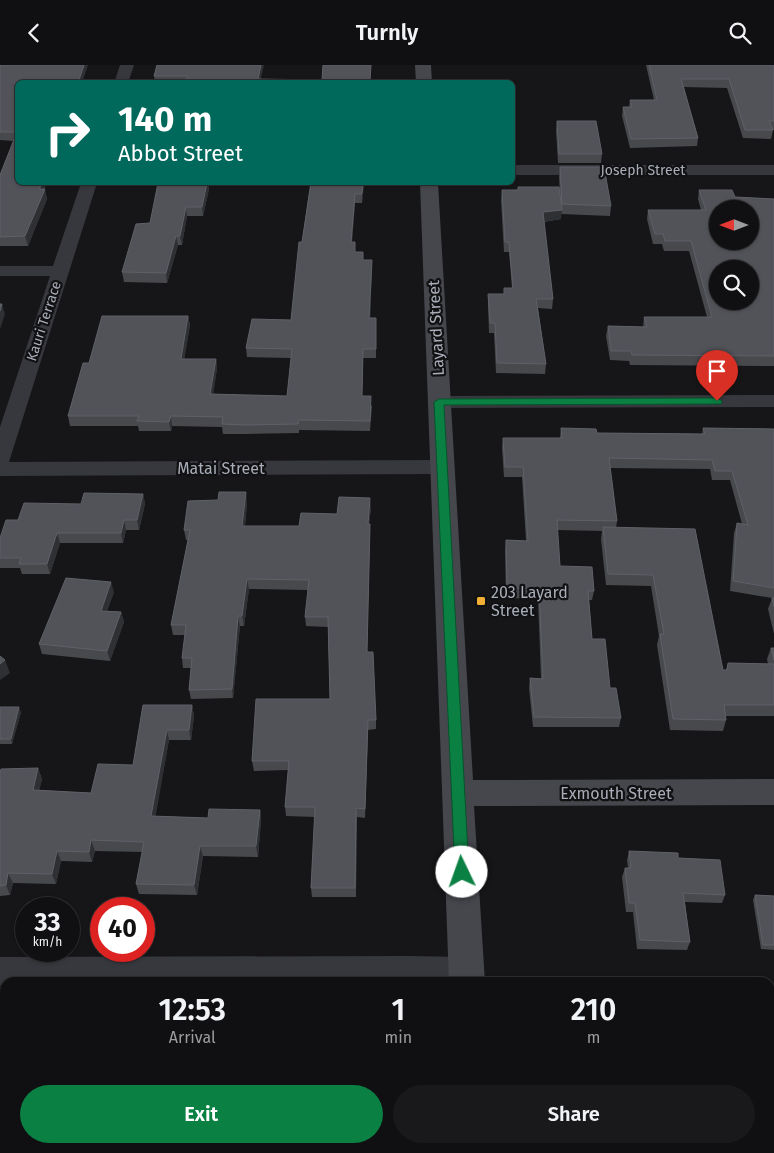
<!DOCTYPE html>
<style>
body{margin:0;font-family:"Fira Sans",sans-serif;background:#19191b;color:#f1f3f6;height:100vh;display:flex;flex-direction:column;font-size:19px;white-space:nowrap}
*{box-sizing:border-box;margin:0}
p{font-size:16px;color:#9c9d9f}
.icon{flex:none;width:28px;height:28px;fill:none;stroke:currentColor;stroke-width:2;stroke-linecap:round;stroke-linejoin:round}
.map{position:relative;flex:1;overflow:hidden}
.panel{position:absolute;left:0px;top:912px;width:775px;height:176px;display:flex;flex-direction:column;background:#101012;border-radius:15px 15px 0 0;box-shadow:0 1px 4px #0004,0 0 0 1px #303032}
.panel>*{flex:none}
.hud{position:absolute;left:15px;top:15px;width:500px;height:105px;border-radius:8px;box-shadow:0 1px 4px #0004,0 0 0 1px #303032;background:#00695c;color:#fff;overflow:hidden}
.needle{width:32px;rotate:270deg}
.buttons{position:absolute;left:709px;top:135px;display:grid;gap:10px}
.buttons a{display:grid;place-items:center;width:50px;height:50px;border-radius:50%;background:#101012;box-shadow:0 1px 4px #0004,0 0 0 1px #303032;font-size:25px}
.speed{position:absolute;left:15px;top:832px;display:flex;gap:10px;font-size:25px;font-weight:700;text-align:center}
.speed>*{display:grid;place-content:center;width:65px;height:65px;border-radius:50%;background:#101012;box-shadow:0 1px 4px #0004,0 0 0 1px #303032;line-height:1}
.speed small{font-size:12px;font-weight:400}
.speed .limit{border:8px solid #d22;background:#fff;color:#111}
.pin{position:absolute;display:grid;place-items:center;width:42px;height:42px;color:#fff;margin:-51px -21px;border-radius:50% 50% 50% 0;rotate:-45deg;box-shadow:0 0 5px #0007}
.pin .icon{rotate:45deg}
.me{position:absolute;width:55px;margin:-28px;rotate:357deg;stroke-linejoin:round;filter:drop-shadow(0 0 4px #0008)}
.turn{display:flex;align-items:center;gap:18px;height:105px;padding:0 20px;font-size:22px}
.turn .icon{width:65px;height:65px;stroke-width:2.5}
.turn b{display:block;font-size:35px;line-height:42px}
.eta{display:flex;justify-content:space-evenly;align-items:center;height:85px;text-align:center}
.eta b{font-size:30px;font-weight:600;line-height:35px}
.cta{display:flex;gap:10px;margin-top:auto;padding:10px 20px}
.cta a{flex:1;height:58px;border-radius:30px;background:#0b8043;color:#fff;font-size:20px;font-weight:600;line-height:58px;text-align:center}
.cta a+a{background:#19191b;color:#f1f3f6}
header{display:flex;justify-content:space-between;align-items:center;height:65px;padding:0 20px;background:#101012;font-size:22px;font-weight:600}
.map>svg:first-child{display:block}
</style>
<header><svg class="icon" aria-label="back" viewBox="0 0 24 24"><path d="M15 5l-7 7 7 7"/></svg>Turnly<svg class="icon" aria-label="search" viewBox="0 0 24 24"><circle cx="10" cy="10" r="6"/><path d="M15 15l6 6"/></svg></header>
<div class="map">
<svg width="774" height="1088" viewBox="0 0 774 1088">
<rect width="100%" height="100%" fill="#161618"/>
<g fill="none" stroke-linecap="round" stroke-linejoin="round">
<path fill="#37383d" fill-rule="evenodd" d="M 120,0 L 134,0 L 128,18 L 114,18 Z
M 512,100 L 774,100 L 774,110 L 512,110 Z
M 81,118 L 97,118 L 9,397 L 442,395 L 450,397 L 453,402 L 450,407 L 442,409 L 0,411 L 0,362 L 50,211 L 0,211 L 0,201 L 53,201 Z
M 774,330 L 774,342 L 439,343 L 432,341 L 429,337 L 432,333 L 439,331 Z
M 408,891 L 467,892 L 478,896 L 482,906 L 478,916 L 474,918 L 5,918 L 5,920 L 0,920 L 0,892 Z"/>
<path fill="#45474d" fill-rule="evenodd" d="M 415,0 L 431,0 L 432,18 L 416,18 Z
M 420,118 L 438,118 L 473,715 L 774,714 L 774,740 L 474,741 L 485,918 L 449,918 Z
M 456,1084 L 494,1084 L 494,1088 L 456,1088 Z"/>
</g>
<path fill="#47494d" d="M 0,0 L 18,18 L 47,134 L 28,181 L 0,181 L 0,110 L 14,76 L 0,75 Z
M 157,0 L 261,14 L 322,15 L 323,0 L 371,0 L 370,16 L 373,18 L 155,18 L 154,11 Z
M 646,0 L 774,0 L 774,65 L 773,65 L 771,74 L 743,73 L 727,23 L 684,22 L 698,73 L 697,81 L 630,83 L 622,51 L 623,42 L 629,42 L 630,35 L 654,35 Z
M 557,56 L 602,89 L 601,98 L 558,98 L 556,65 Z
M 560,102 L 611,141 L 610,151 L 561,149 L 561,154 L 544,157 L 553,234 L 552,244 L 538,243 L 546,299 L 545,309 L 496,308 L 494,268 L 489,268 L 488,238 L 488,229 L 504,229 L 504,223 L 512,223 L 509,187 L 504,187 L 501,135 L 502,125 L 560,131 L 559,112 Z
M 146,118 L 208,118 L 209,124 L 203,151 L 187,151 L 182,180 L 178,180 L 167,218 L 124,217 L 122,207 L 150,158 L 158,120 L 147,120 Z
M 309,118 L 364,118 L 362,138 L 355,138 L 352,177 L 355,187 L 363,187 L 363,195 L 372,195 L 370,253 L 376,253 L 376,293 L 363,293 L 362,331 L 372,341 L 370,366 L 299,365 L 299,368 L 246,369 L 223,369 L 222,362 L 172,361 L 171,366 L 139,366 L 138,361 L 70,361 L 68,351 L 89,298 L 188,251 L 190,260 L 184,294 L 216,294 L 217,303 L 213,329 L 287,331 L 291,293 L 247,292 L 246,283 L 291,255 L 310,120 L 309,120 Z
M 699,125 L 735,132 L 774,134 L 774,301 L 630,300 L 629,296 L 610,295 L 606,271 L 608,261 L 643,262 L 644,252 L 707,252 L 689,186 L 664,186 L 662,179 L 653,179 L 647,154 L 648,145 L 701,145 L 698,134 Z
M 561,363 L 597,368 L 702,369 L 703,363 L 774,364 L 774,569 L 768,544 L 772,533 L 730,526 L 734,468 L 737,458 L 742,459 L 730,415 L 712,415 L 710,404 L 610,403 L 617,456 L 616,463 L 695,464 L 723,605 L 726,605 L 728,598 L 768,599 L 767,594 L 771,583 L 774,583 L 774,651 L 726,651 L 726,655 L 723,666 L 670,665 L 657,580 L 659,571 L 651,521 L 606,520 L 601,474 L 602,466 L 557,465 L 560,501 L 594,526 L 592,535 L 589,535 L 592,574 L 621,653 L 619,662 L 533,662 L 529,623 L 530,613 L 541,614 L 538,534 L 506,533 L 505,485 L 506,475 L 526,476 L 522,412 L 504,412 L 502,383 L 503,373 L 560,373 Z
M 143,429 L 145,439 L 139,465 L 126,465 L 123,478 L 60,478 L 50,509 L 22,509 L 20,503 L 0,503 L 0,473 L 18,455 L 81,439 Z
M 247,437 L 245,461 L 299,461 L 337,449 L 371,443 L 369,459 L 370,459 L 370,469 L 367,587 L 376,655 L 376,664 L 368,665 L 365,753 L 357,752 L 356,832 L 312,832 L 311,823 L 315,752 L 286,751 L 285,742 L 288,705 L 254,706 L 252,696 L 330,634 L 328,562 L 306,561 L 305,552 L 308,525 L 249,524 L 244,561 L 240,561 L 233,633 L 191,634 L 189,625 L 191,603 L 183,603 L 182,593 L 185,570 L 173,570 L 171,560 L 188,475 L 186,475 L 184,465 Z
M 114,527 L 107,546 L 121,547 L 124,557 L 110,596 L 42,589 L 39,579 Z
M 143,640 L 192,640 L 194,651 L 191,675 L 169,675 L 155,751 L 208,753 L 260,745 L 261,755 L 258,792 L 203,791 L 197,830 L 139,829 L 136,819 L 143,787 L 95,786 L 92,797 L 61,796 L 56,819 L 13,818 L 10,830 L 0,831 L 0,708 L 38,703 L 42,714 L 39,725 L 91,728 L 133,700 Z
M 0,642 L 21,647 L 12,679 L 0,679 Z
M 629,786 L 678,793 L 725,830 L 722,838 L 685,837 L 690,877 L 687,885 L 637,884 L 633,847 L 626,847 L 622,812 L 625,803 L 628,803 L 627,795 Z
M 755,830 L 774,831 L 774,885 L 761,884 L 753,835 Z
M 0,971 L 5,971 L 5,1054 L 0,1054 Z"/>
<path fill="#2f3033" d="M 84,0 L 88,0 L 82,18 L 78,18 Z
M 261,0 L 264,0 L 260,18 L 258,14 Z
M 42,118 L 47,118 L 42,130 L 45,124 L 47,134 L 28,181 L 25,171 Z
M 207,118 L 208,118 L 209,124 L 203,151 L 202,142 Z
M 363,118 L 364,118 L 362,138 L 362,129 Z
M 355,129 L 355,138 L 351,186 L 351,177 Z
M 186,142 L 187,151 L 182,180 L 180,171 Z
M 562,145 L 561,154 L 542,157 L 543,147 Z
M 176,171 L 178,180 L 167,218 L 166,208 Z
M 372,195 L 372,204 L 370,263 L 369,253 Z
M 2,239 L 5,249 L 0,264 L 0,246 Z
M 188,251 L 190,260 L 183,303 L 181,294 Z
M 216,294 L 217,303 L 212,338 L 210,329 Z
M 171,351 L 172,361 L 171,366 L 169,357 Z
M 246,427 L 247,437 L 244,471 L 242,461 Z
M 143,429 L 145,439 L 139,465 L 137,455 Z
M 370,433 L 371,443 L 368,469 L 368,459 Z
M 124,455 L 126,465 L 123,478 L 121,468 Z
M 57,468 L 60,478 L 50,509 L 47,499 Z
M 247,514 L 249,524 L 244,561 L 242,551 Z
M 111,517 L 114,527 L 103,556 L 101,546 Z
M 121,547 L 124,557 L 110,596 L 107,586 Z
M 238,551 L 240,561 L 233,633 L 232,624 Z
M 5,595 L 10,608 L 0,615 L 0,599 Z
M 192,640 L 194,651 L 191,675 L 189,665 Z
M 19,642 L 21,647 L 12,679 L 11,674 Z
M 368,655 L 368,665 L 365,753 L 365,744 Z
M 167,665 L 169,675 L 154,761 L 151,751 Z
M 38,703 L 42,714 L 37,736 L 33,725 Z
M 260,745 L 261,755 L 258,792 L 256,781 Z
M 91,775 L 95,786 L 92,797 L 89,787 Z
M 200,781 L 203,791 L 197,830 L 194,820 Z
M 57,786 L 61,796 L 56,819 L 52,809 Z
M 8,808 L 13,818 L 10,830 L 6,820 Z
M 70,1084 L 72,1084 L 72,1088 L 69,1088 Z"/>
<path fill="#525359" stroke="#5f6168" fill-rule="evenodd" d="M 0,0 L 84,0 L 78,18 L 18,18 L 18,118 L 42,118 L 39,124 L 45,124 L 25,171 L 0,172 L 0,110 L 17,67 L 0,67 Z
M 157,0 L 261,0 L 258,14 L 322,15 L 323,0 L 371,0 L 370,16 L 373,16 L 373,18 L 185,18 L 188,11 L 154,11 Z
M 649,0 L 774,0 L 774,56 L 769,56 L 773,65 L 745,65 L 729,14 L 681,14 L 698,73 L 631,74 L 623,42 L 632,42 L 630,35 L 657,35 Z
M 557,56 L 596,56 L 602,89 L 559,89 Z
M 560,102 L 604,102 L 611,141 L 562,139 Z
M 158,118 L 207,118 L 202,142 L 186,142 L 180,171 L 176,171 L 166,208 L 122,207 L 136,159 L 150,158 Z
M 311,118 L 363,118 L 362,129 L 355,129 L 351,177 L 355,177 L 355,187 L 363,187 L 363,195 L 372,195 L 369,253 L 376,253 L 376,284 L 363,284 L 362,331 L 371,331 L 370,356 L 299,355 L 298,359 L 245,360 L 222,359 L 223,352 L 171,351 L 169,357 L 137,356 L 139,351 L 68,351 L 83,298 L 89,298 L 102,251 L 188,251 L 181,294 L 216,294 L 210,329 L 287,331 L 292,284 L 246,283 L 252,254 L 291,255 L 299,177 L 302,177 Z
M 518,122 L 559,122 L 562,145 L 543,147 L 553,234 L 536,234 L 546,299 L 497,298 L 495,258 L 490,258 L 488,229 L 504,229 L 504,223 L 513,223 L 509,177 L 505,177 L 502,125 L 518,125 Z
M 699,125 L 732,125 L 735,132 L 774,134 L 774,291 L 632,290 L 631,286 L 611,286 L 608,261 L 647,262 L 644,252 L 712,252 L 691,176 L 665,176 L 663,169 L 655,169 L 648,145 L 706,145 ZM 718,144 L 750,144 L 750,176 L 718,176 ZM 718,204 L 750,204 L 750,236 L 718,236 Z
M 0,239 L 2,239 L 0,246 Z
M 561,363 L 596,364 L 597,368 L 705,369 L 703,363 L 774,364 L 774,523 L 733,516 L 737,458 L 748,460 L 732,406 L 715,406 L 712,395 L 609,393 L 617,456 L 557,455 L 560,501 L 592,502 L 594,526 L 588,526 L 592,574 L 605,574 L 610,623 L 616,623 L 621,653 L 534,652 L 530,613 L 543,614 L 539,524 L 507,523 L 506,475 L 528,476 L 523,402 L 505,402 L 503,373 L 562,373 Z
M 219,427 L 246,427 L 242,461 L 299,461 L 301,448 L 337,449 L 339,432 L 370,433 L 368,459 L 370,459 L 367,587 L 373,587 L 376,655 L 368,655 L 365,744 L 356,743 L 355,823 L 311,823 L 315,742 L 285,742 L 289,696 L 252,696 L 256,634 L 330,634 L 328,552 L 305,552 L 309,515 L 247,514 L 242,551 L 238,551 L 232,624 L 189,625 L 192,593 L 182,593 L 186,560 L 171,560 L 190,465 L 184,465 L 188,436 L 218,435 Z
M 84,428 L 143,429 L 137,455 L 124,455 L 121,468 L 57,468 L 47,499 L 19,499 L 21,493 L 0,493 L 0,473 L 6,455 L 18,455 L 24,438 L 81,439 Z
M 603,462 L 695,464 L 723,605 L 727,605 L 728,598 L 774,599 L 774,640 L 724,640 L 726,655 L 673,654 L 660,569 L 664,569 L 653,510 L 608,509 Z
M 66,513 L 111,517 L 101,546 L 121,547 L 107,586 L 39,579 Z
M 772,533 L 774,533 L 774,542 Z
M 771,583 L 774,583 L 774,595 Z
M 0,591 L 5,595 L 0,599 Z
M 143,640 L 192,640 L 189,665 L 167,665 L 151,751 L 208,753 L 209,744 L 260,745 L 256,781 L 200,781 L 194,820 L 136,819 L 144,777 L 91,775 L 89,787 L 57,786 L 52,809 L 8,808 L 6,820 L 0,821 L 0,708 L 1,704 L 38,703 L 33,725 L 91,728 L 98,699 L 133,700 Z
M 0,642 L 19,642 L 11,674 L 0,674 Z
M 629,786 L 678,788 L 678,793 L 720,795 L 725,830 L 683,828 L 690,877 L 640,875 L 635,838 L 629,838 L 625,803 L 631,803 Z
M 755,830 L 774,831 L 774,880 L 763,880 Z
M 0,971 L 5,971 L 5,1047 L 0,1047 Z
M 35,1084 L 70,1084 L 69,1088 L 34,1088 Z
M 215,1084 L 261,1084 L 261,1088 L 214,1088 Z"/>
<path fill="#0b8043" stroke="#07532c" d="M 717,333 L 722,336 L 721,339 L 444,340 L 469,807 L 467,811 L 462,813 L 457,811 L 455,807 L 434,337 L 439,334 Z"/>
<rect fill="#f2b134" stroke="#111113" stroke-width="2" x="476" y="531" width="10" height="10" rx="2.5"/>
<g text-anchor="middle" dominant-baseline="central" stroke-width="4.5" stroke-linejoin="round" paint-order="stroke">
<g font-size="14" fill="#a8adb8" stroke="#111113">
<text x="643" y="105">Joseph Street</text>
<text transform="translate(44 256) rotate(-72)">Kauri Terrace</text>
</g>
<g font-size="16" fill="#a8adb8" stroke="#111113">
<text transform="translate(436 263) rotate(-93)">Layard Street</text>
<text x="221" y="403">Matai Street</text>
<text x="616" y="728">Exmouth Street</text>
</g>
<g font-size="16" fill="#a8adb8" stroke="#111113" text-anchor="start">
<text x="491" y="527">203 Layard<tspan x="491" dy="18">Street</tspan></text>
</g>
</g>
</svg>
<div class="buttons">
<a><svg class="needle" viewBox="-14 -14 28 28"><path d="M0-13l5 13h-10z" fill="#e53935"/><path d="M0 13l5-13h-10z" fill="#9c9d9f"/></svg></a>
<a><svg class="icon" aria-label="search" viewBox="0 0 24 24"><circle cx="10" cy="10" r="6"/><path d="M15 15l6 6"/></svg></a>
</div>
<div class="speed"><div>33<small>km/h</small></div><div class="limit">40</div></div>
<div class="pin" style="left:717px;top:336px;background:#d93025"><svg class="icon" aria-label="arrive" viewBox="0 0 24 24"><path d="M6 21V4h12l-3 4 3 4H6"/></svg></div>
<svg class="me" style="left:462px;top:807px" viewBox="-20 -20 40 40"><circle r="19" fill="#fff"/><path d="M0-13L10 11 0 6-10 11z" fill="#0b8043"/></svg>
<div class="hud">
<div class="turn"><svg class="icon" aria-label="right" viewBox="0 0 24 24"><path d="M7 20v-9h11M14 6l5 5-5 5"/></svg><div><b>140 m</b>Abbot Street</div></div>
</div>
<section class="panel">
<div class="eta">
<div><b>12:53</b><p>Arrival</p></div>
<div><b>1</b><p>min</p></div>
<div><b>210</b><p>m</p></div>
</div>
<div class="cta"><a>Exit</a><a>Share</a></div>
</section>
</div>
